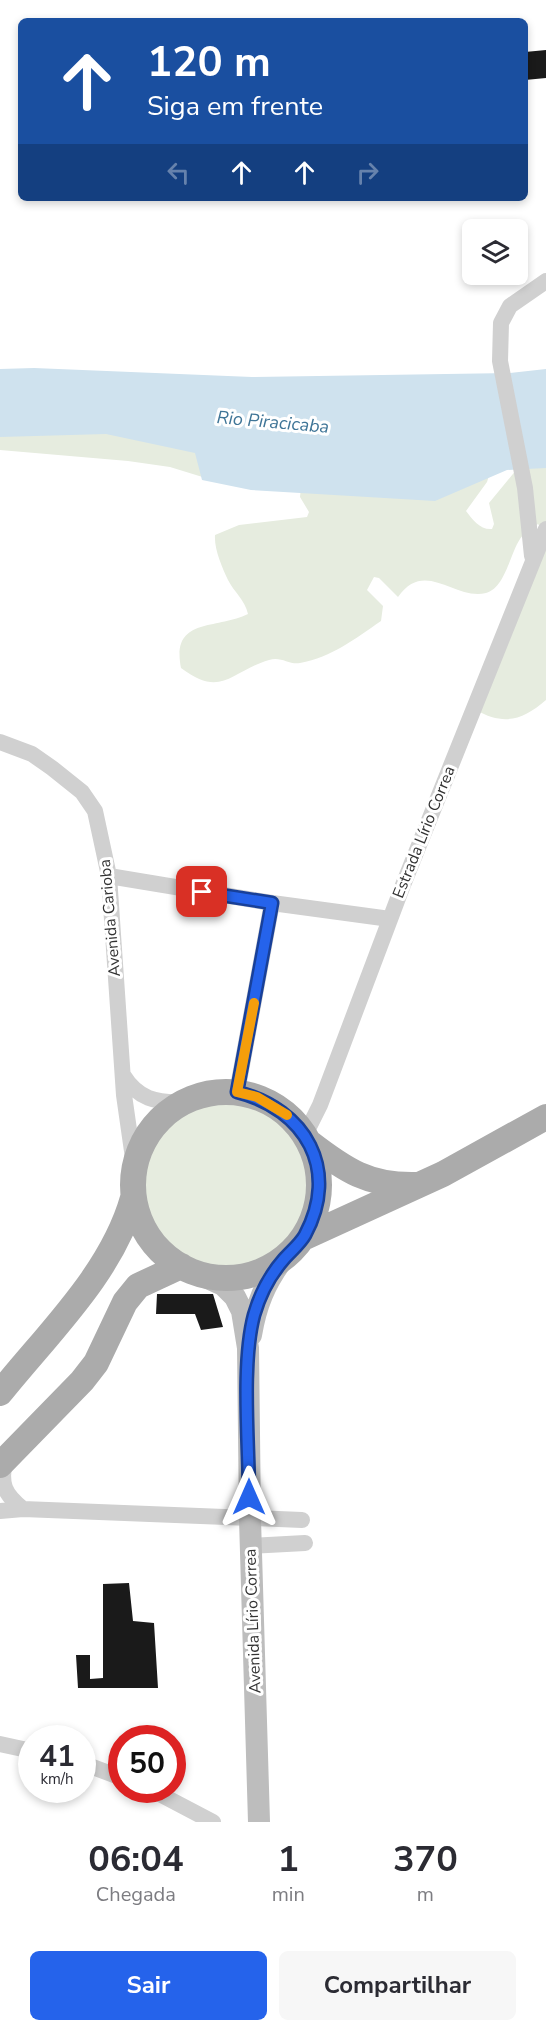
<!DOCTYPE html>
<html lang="pt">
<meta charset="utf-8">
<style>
body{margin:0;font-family:"Nunito Sans",sans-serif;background:#f7f7f7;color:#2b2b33;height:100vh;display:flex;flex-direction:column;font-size:22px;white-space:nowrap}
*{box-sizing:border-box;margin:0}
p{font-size:20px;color:#7c7c81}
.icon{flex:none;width:33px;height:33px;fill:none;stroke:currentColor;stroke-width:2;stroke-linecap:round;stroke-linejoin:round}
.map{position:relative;height:1822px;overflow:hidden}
.panel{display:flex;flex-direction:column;background:#fff;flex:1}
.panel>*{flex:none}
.guide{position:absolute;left:18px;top:18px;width:510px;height:183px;border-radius:9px;box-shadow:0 3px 9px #0003;background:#1a4fa0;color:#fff;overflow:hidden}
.tools{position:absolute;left:462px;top:219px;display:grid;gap:12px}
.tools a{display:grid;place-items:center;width:66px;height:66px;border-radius:9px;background:#fff;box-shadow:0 3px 9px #0003;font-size:30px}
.speed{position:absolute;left:18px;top:1725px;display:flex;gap:12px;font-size:30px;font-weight:700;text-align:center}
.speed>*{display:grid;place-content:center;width:78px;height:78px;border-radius:50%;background:#fff;box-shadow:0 3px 9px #0003;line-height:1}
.speed small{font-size:15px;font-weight:400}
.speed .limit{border:9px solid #d22;background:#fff;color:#111}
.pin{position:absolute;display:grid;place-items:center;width:51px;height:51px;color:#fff;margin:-26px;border-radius:12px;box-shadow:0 3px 9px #0006}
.me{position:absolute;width:66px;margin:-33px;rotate:0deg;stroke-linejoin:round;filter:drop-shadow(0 0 4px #0008)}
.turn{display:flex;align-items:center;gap:21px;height:126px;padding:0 30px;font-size:27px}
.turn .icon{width:78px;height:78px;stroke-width:2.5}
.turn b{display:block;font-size:42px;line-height:51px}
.lanes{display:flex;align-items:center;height:57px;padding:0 30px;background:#0003;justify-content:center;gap:30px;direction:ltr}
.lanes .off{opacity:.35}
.eta{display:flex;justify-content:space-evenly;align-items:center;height:102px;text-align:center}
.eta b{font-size:36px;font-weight:700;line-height:42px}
.cta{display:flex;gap:12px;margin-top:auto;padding:12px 30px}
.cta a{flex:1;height:69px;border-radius:9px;background:#2563eb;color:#fff;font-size:24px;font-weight:700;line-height:69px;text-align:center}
.cta a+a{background:#f7f7f7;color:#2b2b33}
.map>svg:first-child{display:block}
</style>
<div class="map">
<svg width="546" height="1822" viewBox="0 0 546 1822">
<rect width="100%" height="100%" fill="#fff"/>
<path fill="#e6ecdf" d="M 546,381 L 546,534 L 538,524 C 532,529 524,533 520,539 C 510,554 505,588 486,593 C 455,601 425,558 398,597 L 379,578 L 374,577 L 367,590 L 383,606 L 381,621 C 355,639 332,657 300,663 C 289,665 281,656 269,660 C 231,671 222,699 181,668 C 171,617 215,630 248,614 C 245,600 234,592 228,580 C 222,567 214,549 215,535 L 239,525 L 307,517 L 309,512 L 300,497 L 301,487 L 492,466 L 487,482 L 466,511 C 473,520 480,530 492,529 L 494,524 L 489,503 L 517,469 Z
M 0,421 L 234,443 L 209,479 L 170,467 L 128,461 L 0,450 Z
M 546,549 L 546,700 C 523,720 504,726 476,710 Z
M145 1185a81 81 0 1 1 162 0a81 81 0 1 1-162 0Z"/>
<path fill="#cfe2ee" d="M 34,368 L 252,377 L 510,373 L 546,369 L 546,468 L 507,470 L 435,501 L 251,490 L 202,480 L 195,453 L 106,434 L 0,437 L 0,369 Z"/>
<path fill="#1a1a1a" d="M 546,50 L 546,78 L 525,80 L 525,52 Z
M 157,1294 L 213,1294 L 223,1327 L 201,1330 L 195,1314 L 156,1314 Z
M 129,1583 L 133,1621 L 154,1623 L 158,1688 L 78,1688 L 76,1655 L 90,1655 L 90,1679 L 103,1678 L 103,1584 Z"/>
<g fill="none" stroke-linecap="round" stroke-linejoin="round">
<path stroke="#d0d0d0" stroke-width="16" d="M 532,556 L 525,488 L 500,361 L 501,323 L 510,306 L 546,281
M 0,742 L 32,754 L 52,768 L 82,792 L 95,811 L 109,876 L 124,1095 L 134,1165
M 109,876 L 272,903 L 390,919
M 123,1075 C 138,1099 156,1103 183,1102
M 237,1092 L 272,903
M 305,1135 L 320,1105 L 403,885 L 546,529
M 5,1460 C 0,1484 4,1494 23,1509
M 0,1511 L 23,1509 L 302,1520
M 251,1546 L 305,1543
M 0,1744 L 32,1751
M 82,1763 L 122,1778
M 152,1790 L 213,1822"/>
<path stroke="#bdbdbd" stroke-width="22" d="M 201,1275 L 223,1285 L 235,1297 L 242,1311 L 248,1348 L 250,1519 L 259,1822
M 251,1335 C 256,1305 265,1283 283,1259"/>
<path stroke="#ababab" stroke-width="26" d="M133 1185a93 93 0 1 1 186 0a93 93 0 1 1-186 0Z
M 310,1143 C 345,1170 369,1186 415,1185
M 303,1238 L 443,1174 L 546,1117
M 0,1393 C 48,1333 112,1273 133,1198
M 0,1465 L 82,1381 L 96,1363 L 125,1302 L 138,1286 L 181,1266"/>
</g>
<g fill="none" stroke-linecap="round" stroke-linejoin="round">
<defs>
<path id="route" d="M 202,892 L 272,903 L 237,1092 C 306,1109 340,1170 305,1235 C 300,1244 291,1251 284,1259 C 270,1275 260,1294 254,1315 C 241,1364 249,1444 249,1497"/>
</defs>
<use href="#route" stroke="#184099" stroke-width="15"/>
<use href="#route" stroke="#2563eb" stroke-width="10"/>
<path stroke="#f59e0b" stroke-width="10" d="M 254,1003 L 237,1092 L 257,1097 L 287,1115"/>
</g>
<g text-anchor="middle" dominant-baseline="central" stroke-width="6" stroke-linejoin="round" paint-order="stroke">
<g font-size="16" fill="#333" stroke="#fff">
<text transform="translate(424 832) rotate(-68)">Estrada Lírio Correa</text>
<text transform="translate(110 918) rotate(-95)">Avenida Carioba</text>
<text transform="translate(253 1621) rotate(-92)">Avenida Lírio Correa</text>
</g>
<g font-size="18" font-style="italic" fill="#3f7597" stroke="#fff">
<text transform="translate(273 422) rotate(5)">Rio Piracicaba</text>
</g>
</g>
</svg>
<div class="tools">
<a><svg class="icon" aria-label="layers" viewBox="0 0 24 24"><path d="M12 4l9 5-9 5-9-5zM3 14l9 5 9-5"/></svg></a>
</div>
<div class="speed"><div>41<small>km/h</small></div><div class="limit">50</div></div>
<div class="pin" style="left:202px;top:892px;background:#d93025"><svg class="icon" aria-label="arrive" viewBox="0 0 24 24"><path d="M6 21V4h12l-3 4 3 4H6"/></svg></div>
<svg class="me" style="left:249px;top:1497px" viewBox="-20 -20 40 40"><path d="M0-17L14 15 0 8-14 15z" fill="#2563eb" stroke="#fff" stroke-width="4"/></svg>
<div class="guide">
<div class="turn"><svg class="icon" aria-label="ahead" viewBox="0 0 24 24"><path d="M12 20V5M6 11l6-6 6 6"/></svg><div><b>120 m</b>Siga em frente</div></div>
<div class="lanes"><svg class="icon off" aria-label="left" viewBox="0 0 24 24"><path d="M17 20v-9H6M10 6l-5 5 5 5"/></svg><svg class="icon" aria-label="ahead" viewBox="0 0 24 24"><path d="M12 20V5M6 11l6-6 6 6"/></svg><svg class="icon" aria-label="ahead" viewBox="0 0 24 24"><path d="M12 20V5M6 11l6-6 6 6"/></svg><svg class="icon off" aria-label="right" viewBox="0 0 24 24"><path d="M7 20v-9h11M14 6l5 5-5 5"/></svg></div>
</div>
</div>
<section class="panel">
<div class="eta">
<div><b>06:04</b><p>Chegada</p></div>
<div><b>1</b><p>min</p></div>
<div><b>370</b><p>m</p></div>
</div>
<div class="cta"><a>Sair</a><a>Compartilhar</a></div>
</section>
